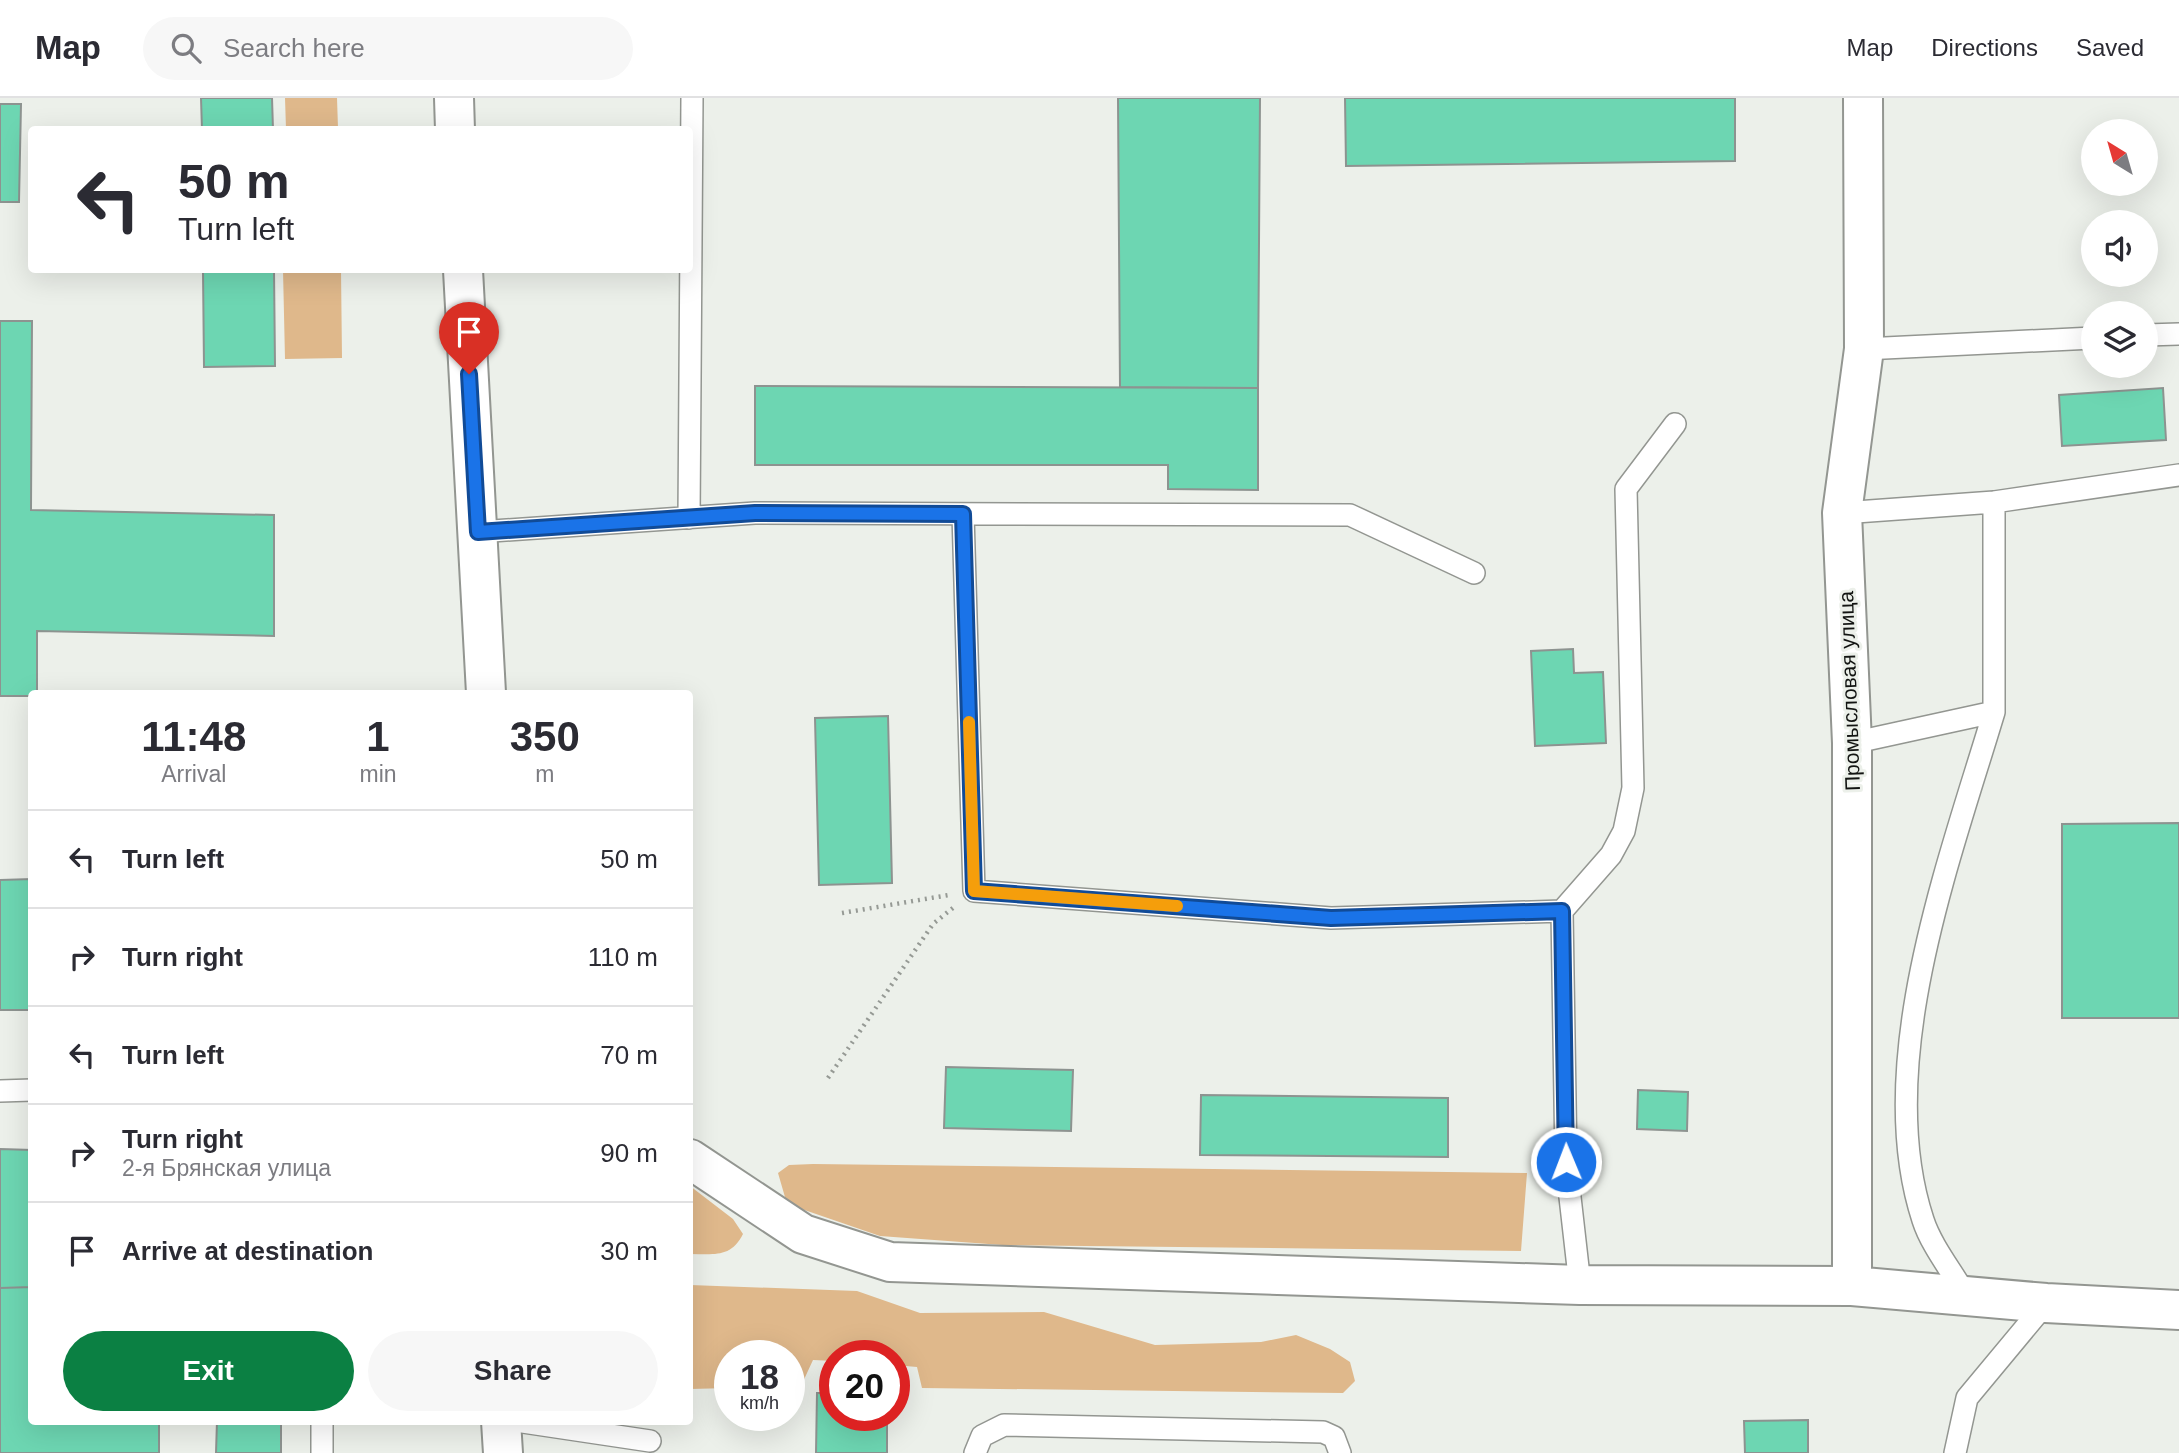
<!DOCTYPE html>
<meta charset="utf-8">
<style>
body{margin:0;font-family:Helvetica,sans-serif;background:#f7f7f7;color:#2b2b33;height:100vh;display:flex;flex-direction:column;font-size:26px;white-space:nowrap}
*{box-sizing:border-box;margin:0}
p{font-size:23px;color:#7c7c81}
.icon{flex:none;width:38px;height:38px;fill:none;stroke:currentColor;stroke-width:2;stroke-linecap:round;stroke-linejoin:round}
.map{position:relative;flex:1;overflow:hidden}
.details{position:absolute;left:28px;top:592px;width:665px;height:735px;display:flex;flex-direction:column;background:#fff;border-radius:7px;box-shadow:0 7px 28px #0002}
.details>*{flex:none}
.hud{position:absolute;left:28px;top:28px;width:665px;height:147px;border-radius:7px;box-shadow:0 7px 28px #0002;background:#fff;color:#2b2b33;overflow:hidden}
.needle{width:46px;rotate:323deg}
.controls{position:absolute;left:2081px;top:21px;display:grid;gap:14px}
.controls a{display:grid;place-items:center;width:77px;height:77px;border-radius:50%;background:#fff;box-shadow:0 7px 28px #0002;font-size:35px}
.speed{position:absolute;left:714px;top:1242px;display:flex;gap:14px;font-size:35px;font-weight:700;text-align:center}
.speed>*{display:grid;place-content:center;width:91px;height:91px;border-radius:50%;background:#fff;box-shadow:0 7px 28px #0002;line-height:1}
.speed small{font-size:18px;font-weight:400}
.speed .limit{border:10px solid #d22;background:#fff;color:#111}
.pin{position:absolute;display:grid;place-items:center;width:60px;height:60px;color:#fff;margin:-72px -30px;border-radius:50% 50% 50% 0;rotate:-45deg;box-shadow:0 0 7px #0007}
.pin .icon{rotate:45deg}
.me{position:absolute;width:77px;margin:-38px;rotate:359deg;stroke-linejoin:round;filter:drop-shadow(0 0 5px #0008)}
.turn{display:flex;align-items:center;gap:24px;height:147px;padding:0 35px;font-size:32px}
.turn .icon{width:91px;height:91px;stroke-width:2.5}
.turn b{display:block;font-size:49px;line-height:60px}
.eta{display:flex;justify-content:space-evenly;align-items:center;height:119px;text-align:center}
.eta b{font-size:42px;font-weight:700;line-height:49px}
.action{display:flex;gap:14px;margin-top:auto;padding:14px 35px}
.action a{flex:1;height:80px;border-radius:42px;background:#0b8043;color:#fff;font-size:28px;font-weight:700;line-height:80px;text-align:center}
.action a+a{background:#f7f7f7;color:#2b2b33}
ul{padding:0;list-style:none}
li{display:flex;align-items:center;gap:21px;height:98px;padding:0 35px;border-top:2px solid #e1e1e2}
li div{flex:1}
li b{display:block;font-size:26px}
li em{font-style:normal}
header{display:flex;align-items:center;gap:42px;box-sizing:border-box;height:98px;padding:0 35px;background:#fff;border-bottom:2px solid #e1e1e2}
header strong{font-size:33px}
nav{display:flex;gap:38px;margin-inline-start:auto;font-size:24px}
.search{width:490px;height:63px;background:#f7f7f7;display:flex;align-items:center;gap:18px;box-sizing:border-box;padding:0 24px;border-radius:38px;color:#7c7c81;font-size:26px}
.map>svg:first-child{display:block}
</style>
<header>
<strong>Map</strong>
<div class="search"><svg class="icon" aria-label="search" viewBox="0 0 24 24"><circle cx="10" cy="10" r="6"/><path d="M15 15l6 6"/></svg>Search here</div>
<nav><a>Map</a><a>Directions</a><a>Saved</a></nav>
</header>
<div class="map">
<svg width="2179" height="1355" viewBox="0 0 2179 1355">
<rect width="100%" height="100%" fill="#ecf0ea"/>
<path fill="#dfb88b" d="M 285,0 L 337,0 L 338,30 L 286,31 Z
M 283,172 L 341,172 L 342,260 L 285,261 Z
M 813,1066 L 1527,1075 L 1521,1153 L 1002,1147 L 880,1138 L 787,1106 L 778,1075 L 789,1067 Z
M 690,1088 L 733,1121 L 743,1136 C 731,1160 714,1156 690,1156 Z
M 690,1187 L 857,1193 L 920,1215 L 1044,1214 L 1155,1247 L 1261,1244 L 1296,1237 L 1330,1251 L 1350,1264 L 1355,1283 L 1343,1295 L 922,1290 L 917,1269 L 894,1267 L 894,1258 L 835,1258 L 835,1263 L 813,1262 L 801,1288 L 789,1288 L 789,1258 L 730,1258 L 730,1290 L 690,1291 Z"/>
<path fill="#6dd6b2" stroke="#8d9390" stroke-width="2" d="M 201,0 L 272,0 L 273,32 L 202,32 Z
M 1118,0 L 1260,0 L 1258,290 L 1120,289 Z
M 1345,0 L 1735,0 L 1735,63 L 1346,68 Z
M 0,6 L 21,6 L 19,104 L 0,104 Z
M 203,172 L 274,172 L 275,268 L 204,269 Z
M 0,223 L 32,223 L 31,412 L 274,417 L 274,538 L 37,533 L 37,595 L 32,595 L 32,598 L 0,598 Z
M 755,288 L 1258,290 L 1258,392 L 1168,391 L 1168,367 L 755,367 Z
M 2163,290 L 2166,342 L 2062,348 L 2059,297 Z
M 1573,551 L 1574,575 L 1603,574 L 1606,645 L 1535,648 L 1531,553 Z
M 888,618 L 892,785 L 819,787 L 815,620 Z
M 2179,725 L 2179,920 L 2062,920 L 2062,726 Z
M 32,781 L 32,912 L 0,912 L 0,782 Z
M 946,969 L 1073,972 L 1071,1033 L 944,1030 Z
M 1638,992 L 1688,994 L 1687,1033 L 1637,1031 Z
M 1201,997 L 1448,1000 L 1448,1059 L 1200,1057 Z
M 0,1051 L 32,1052 L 32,1189 L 0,1190 Z
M 32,1189 L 32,1323 L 159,1323 L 159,1355 L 0,1355 L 0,1190 Z
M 817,1295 L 835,1295 L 835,1318 L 887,1318 L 887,1355 L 816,1355 Z
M 1808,1322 L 1808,1355 L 1745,1355 L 1744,1323 Z
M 217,1323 L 281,1323 L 281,1355 L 216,1355 Z"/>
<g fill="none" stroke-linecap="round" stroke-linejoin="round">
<defs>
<path id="service" d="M 2146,237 L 2179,236
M 1864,251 L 2093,240
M 1842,415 L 1994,404 L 2179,377
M 963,416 L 974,793 L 1331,820 L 1562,813 L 1611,757 L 1624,733 L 1633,690 L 1626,391 L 1675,326
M 689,420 L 692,0
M 478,434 L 755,415 L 1350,417 L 1474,475
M 1852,645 L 1994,614 L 1994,404
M 1562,813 L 1566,1064 L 1580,1187
M 0,993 L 32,992
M 1965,1196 C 1951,1172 1931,1147 1923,1122 C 1872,967 1949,764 1994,614
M 516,1323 L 650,1343
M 322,1355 L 322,1323
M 975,1355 L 982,1338 L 1004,1327 L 1323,1334 L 1334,1339 L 1340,1355
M 1955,1355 L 1967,1300 L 2046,1205"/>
<path id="minor" d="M 454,0 L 455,32
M 463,172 L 486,595
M 690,1061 L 803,1136 L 890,1164 L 1580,1187 L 1852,1188 L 2046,1205 L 2179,1212
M 1852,1188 L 1852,645 L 1842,415 L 1864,251 L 1863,0
M 501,1323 L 503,1355"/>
</defs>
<use href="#service" stroke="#939691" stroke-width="24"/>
<use href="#minor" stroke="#939691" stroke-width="42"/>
<path stroke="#969a95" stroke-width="4.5" stroke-dasharray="2 5" stroke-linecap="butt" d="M 842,815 L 949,797
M 828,980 L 933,826 L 954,809"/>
<use href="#service" stroke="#fff" stroke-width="21"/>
<use href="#minor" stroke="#fff" stroke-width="38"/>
</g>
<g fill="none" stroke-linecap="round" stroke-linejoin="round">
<defs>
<path id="route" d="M 469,276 L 478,434 L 755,415 L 963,416 L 974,793 L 1331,820 L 1562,813 L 1566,1064"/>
</defs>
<use href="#route" stroke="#114b97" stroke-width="18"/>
<use href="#route" stroke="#1a73e8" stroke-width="12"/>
<path stroke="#f59e0b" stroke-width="12" d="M 969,624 L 974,793 L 1177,808"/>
</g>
<g text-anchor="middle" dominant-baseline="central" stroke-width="6" stroke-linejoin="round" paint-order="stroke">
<g font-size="21" fill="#121412" stroke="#ecf0ea">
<text transform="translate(1849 593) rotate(-92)">Промысловая улица</text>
</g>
</g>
</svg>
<div class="controls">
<a><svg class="needle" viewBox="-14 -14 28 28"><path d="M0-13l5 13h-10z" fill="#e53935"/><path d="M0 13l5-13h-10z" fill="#7c7c81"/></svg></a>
<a><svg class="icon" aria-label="sound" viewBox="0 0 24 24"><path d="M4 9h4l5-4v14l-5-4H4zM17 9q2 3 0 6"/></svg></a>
<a><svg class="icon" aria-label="layers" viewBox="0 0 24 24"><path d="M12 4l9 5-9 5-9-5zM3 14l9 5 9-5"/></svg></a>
</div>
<div class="speed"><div>18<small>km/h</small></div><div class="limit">20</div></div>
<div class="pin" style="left:469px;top:276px;background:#d93025"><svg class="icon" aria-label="arrive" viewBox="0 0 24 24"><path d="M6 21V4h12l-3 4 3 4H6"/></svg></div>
<svg class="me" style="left:1566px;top:1064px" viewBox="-20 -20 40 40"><circle r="17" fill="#1a73e8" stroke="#fff" stroke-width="3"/><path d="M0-11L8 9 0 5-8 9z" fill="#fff"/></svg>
<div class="hud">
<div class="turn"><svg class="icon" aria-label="left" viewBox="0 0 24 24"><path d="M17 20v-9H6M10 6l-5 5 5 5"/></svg><div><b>50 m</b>Turn left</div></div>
</div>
<section class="details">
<div class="eta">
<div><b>11:48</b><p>Arrival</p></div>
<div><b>1</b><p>min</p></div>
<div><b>350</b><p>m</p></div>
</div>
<ul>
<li><svg class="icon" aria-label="left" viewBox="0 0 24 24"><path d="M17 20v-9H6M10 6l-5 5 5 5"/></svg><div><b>Turn left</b></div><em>50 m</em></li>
<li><svg class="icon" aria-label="right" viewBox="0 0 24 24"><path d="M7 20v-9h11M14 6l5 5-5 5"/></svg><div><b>Turn right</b></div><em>110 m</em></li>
<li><svg class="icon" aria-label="left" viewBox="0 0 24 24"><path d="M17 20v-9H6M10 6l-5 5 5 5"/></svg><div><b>Turn left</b></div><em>70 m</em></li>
<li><svg class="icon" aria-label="right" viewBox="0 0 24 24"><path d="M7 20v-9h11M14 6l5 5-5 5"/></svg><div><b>Turn right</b><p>2-я Брянская улица</p></div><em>90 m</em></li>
<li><svg class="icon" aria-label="arrive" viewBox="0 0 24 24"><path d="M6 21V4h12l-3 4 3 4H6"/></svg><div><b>Arrive at destination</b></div><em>30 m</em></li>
</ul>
<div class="action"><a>Exit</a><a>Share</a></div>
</section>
</div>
